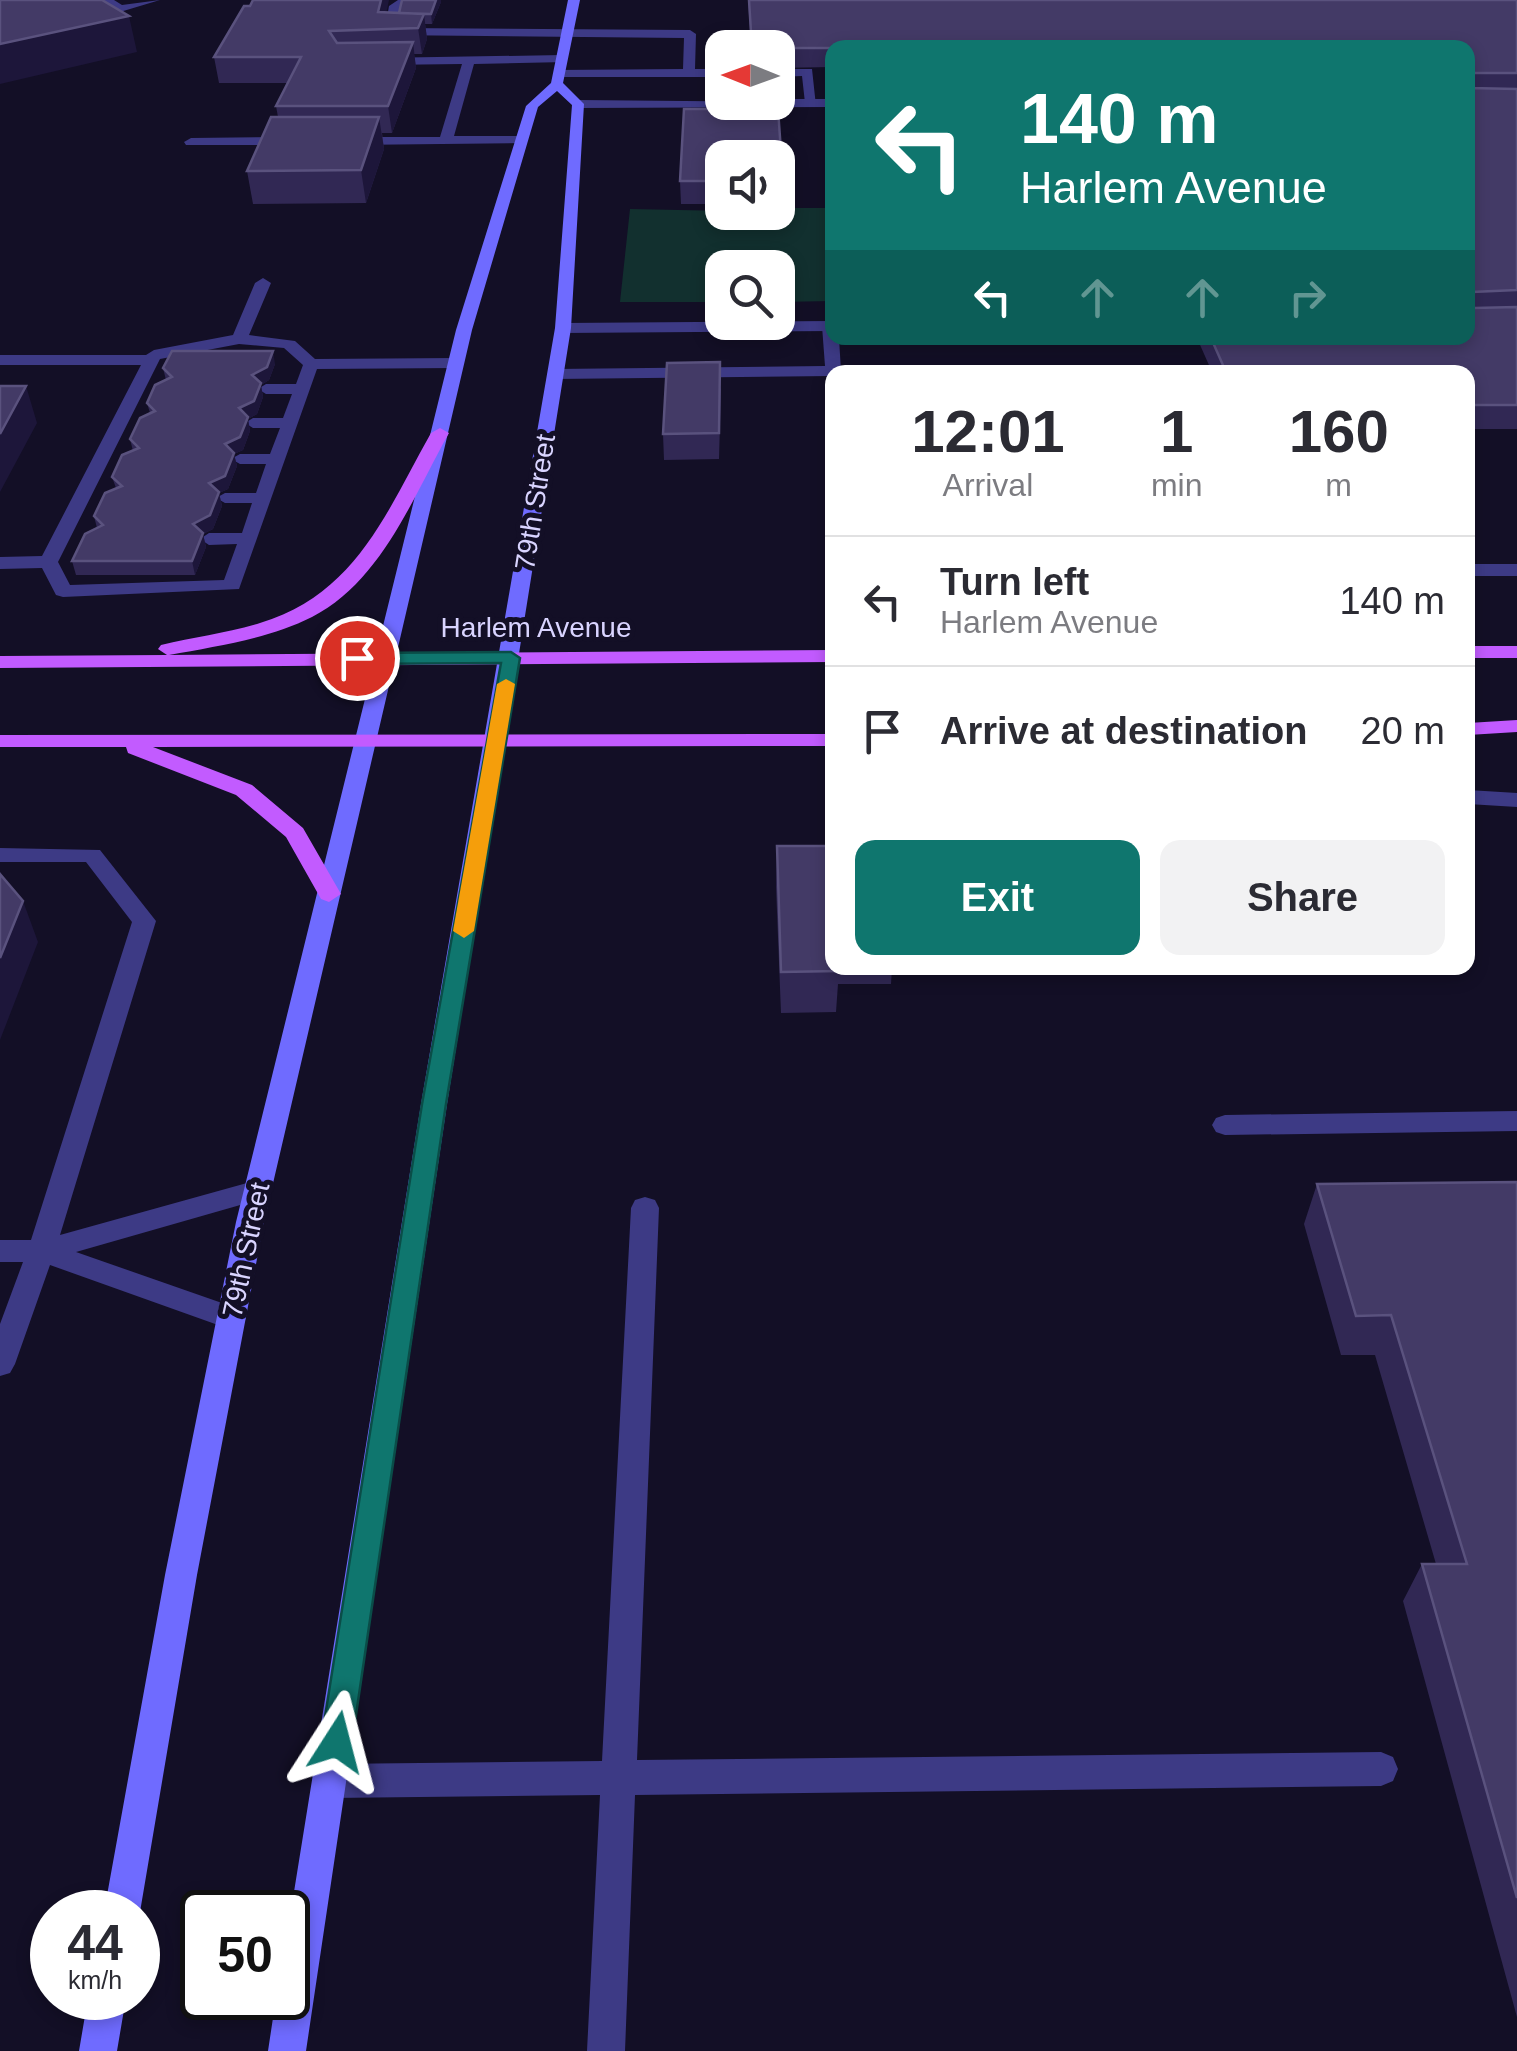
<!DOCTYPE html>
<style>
body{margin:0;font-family:Arial,sans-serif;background:#f2f2f3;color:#2b2b33;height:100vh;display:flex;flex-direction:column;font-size:38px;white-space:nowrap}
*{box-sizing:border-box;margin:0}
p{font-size:32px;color:#7c7c81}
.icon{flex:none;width:55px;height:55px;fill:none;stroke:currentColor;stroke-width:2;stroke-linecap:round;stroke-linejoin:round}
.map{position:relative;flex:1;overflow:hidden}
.drawer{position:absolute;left:825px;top:365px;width:650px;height:610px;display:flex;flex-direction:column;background:#fff;border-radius:20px;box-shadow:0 5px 15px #0003}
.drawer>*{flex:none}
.banner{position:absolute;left:825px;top:40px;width:650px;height:305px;border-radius:20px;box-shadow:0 5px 15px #0003;background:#0f766e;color:#fff;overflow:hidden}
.needle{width:65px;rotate:271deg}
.fabs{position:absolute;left:705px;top:30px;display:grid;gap:20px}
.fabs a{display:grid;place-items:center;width:90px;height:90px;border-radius:20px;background:#fff;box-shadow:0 5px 15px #0003;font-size:50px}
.speed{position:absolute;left:30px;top:1890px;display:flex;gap:20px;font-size:50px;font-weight:700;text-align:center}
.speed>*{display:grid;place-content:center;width:130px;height:130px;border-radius:50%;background:#fff;box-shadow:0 5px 15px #0003;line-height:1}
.speed small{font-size:25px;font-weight:400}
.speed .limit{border:5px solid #111;border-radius:15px;background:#fff;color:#111}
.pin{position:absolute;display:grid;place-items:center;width:85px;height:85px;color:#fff;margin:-42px;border:5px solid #fff;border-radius:50%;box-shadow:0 2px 10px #0007}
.me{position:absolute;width:110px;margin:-55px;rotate:9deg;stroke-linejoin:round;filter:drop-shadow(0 0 8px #0008)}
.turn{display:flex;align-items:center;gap:35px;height:210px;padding:0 30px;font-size:45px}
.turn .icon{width:130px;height:130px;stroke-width:2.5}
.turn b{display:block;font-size:70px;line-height:85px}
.lanes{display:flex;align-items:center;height:95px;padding:0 30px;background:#0003;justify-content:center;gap:50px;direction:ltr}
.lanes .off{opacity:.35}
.eta{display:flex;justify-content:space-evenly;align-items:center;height:170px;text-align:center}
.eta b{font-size:60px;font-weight:700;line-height:70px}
.primary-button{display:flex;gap:20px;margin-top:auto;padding:20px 30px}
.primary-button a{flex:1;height:115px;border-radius:20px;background:#0f766e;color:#fff;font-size:40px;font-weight:700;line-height:115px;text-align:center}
.primary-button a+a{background:#f2f2f3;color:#2b2b33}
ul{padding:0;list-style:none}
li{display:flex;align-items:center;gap:30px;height:130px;padding:0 30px;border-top:2px solid #e1e1e2}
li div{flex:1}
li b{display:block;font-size:38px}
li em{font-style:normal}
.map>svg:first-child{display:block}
</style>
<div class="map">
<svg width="1517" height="2051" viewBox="0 0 1517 2051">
<rect width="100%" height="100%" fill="#130f26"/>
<path fill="#12302f" d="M 778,208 L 831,208 L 832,301 L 778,302 L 778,268 L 722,268 L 722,302 L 620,302 L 630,209 L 778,212 Z"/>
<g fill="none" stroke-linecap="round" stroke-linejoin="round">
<path fill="#3d3a85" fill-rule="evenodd" d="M 100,0 L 114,0 L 122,5 L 160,0 L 120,12 Z
M 398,0 L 413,0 L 400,8 L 395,28 L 690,30 L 696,34 L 695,69 L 722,69 L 722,77 L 559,77 L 555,70 L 683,69 L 684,38 L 384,35 L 389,6 Z
M 562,55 L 566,62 L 474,64 L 454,136 L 521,136 L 526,137 L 526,143 L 351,145 L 344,141 L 351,137 L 440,137 L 462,64 L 382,65 L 378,58 Z
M 778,69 L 812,69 L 816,106 L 805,103 L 802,76 L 778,77 Z
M 191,138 L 291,137 L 298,141 L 291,145 L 186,145 L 184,142 Z
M 263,278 L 271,283 L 249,335 L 295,341 L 315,359 L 456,358 L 464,363 L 456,368 L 317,369 L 239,589 L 63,597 L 56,595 L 42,568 L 0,569 L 0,557 L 42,556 L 141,365 L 0,365 L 0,355 L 146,355 L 154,350 L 233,335 L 255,283 ZM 239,344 L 284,348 L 303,365 L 296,384 L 266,384 L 258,389 L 266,394 L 292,394 L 283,418 L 253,418 L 245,423 L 253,428 L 280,428 L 270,454 L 240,454 L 231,459 L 240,464 L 266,464 L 256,493 L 225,493 L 216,498 L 225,503 L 252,503 L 242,533 L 209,533 L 200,539 L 209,545 L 237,544 L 224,580 L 70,585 L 58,562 L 160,359 Z
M 832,322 L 832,338 L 839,338 L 841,371 L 832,376 L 555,379 L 547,374 L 555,369 L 825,366 L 822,326 Z
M 1468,564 L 1517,564 L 1517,576 L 1468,576 Z
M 1468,790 L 1517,793 L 1517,807 L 1468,804 Z
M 0,848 L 100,850 L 156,921 L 60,1235 L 258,1180 L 268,1183 L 272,1190 L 268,1197 L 76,1252 L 242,1310 L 246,1318 L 242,1326 L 232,1330 L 50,1265 L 15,1364 L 10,1373 L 0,1376 L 0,1324 L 23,1262 L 0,1262 L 0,1240 L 31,1240 L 132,922 L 86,862 L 0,862 Z
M 1517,1111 L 1517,1131 L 1225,1135 L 1216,1132 L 1212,1125 L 1216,1118 L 1225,1115 Z
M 645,1197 L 655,1200 L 659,1208 L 637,1760 L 1381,1752 L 1393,1757 L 1398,1769 L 1393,1781 L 1381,1786 L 635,1795 L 625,2051 L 587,2051 L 600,1795 L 330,1798 L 318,1793 L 312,1781 L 318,1769 L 330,1764 L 602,1761 L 631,1208 L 635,1200 Z"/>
<path fill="#3d3a85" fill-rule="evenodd" d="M 778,99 L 832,99 L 832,107 L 578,108 L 572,104 L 578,100 L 778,102 Z
M 832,321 L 832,331 L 563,333 L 555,328 L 563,323 Z"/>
<path fill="#6f6bff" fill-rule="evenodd" d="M 568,0 L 580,0 L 563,83 L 584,104 L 571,328 L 447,1104 L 306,2051 L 268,2051 L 276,1998 L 288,1998 L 288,1929 L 421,1104 L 555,328 L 572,105 L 557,91 L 538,107 L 472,330 L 264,1222 L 197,1575 L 140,1912 L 138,1919 L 138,1912 L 104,1912 L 165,1575 L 236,1222 L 456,330 L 526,106 L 551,83 Z
M 88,1998 L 126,1998 L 117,2051 L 79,2051 Z"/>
<path fill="#c25bff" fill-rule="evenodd" d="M 440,428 L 449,433 C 413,497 381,582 312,617 C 268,639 217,646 169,655 L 832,650 L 832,662 L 0,668 L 0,656 L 167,655 L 158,649 L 161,645 C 194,637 227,633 260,623 C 356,594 386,513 431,433 Z
M 1468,646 L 1517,646 L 1517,658 L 1468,658 Z
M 1517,720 L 1517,732 L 1468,735 L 1468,723 Z
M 832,734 L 832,746 L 153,747 L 252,785 L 303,828 L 341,894 L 329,902 L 321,899 L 286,837 L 236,795 L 128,753 L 126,747 L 0,747 L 0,735 Z"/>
</g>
<path fill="#312854" d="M 748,0 L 1517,0 L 1517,429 L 1468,429 L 1468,372 L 1212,372 L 1197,338 L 1468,338 L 1468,48 L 832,48 L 832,67 L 778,68 L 778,48 L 751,48 Z
M 441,2 L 432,24 L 425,24 L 427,39 L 422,54 L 414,54 L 416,68 L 392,133 L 382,133 L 384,149 L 366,203 L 253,204 L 247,171 L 278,117 L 276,106 L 287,83 L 219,83 L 214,57 L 387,12 L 399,13 Z
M 684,109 L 778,109 L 783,180 L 783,203 L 778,203 L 778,158 L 722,158 L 722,204 L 681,204 L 680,181 Z
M 275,364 L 269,380 L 261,385 L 263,397 L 257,414 L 248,419 L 250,431 L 243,450 L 234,454 L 237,466 L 228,489 L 219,493 L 222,506 L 213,529 L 203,534 L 206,547 L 195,575 L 76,575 L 72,561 L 97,528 L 94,516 L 116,488 L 112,477 L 133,451 L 130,439 L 150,413 L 147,403 L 166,380 L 163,368 Z
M 721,388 L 719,459 L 664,460 L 663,434 Z
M 777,846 L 832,968 L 892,968 L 891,984 L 838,984 L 836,1012 L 781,1013 L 776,887 Z
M 1517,1182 L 1517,2017 L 1403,1601 L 1422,1564 L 1436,1564 L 1375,1355 L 1341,1355 L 1304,1224 L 1317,1184 Z"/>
<path fill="#1d163a" d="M 381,0 L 389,0 L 383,29 L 378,12 Z
M 436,0 L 441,0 L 441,2 L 432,24 L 431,14 Z
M 424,14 L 427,39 L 422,54 L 418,28 Z
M 129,16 L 137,52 L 0,84 L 0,44 Z
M 413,42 L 416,68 L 392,133 L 388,106 Z
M 379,117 L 384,149 L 366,203 L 361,170 Z
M 273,351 L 275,364 L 269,380 L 261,385 L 263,397 L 257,414 L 248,419 L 250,431 L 243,450 L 234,454 L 237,466 L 228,489 L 219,493 L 222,506 L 213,529 L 203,534 L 206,547 L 195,575 L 192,561 L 193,524 L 252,375 Z
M 26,386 L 37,423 L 0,492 L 0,434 Z
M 23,901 L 38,942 L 0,1040 L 0,958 Z"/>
<path fill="#433a66" stroke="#5a527e" stroke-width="2.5" d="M 0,0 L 102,0 L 129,16 L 0,44 Z
M 253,0 L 381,0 L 378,12 L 424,14 L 418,28 L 329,31 L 337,43 L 413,42 L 388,106 L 276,106 L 301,57 L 214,57 L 244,6 L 250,6 Z
M 402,0 L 436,0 L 431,14 L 399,13 Z
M 749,0 L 1517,0 L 1517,73 L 1473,73 L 1469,77 L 1470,88 L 1517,89 L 1517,290 L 1472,292 L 1470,304 L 1474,308 L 1517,307 L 1517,405 L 1468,405 L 1468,372 L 1226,372 L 1211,338 L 1468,338 L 1468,48 L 752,48 Z
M 684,109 L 778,109 L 783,180 L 778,180 L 778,158 L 722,158 L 722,181 L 680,181 Z
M 271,117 L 379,117 L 361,170 L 247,171 Z
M 172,351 L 273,351 L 267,367 L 252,375 L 261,383 L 254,401 L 239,408 L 248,417 L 240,437 L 225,444 L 234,453 L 225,476 L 209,483 L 219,492 L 210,515 L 193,524 L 203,533 L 192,561 L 72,561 L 85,534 L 103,525 L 94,516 L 105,493 L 122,486 L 112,477 L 122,455 L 139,448 L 130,439 L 140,418 L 155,411 L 147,403 L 155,385 L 172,377 L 163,368 Z
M 720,362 L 719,433 L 663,434 L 667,363 Z
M 0,386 L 26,386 L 0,434 Z
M 777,846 L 832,846 L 832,968 L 838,968 L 838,971 L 781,972 Z
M 0,874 L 23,901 L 0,958 Z
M 1517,1182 L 1517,1898 L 1422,1564 L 1467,1564 L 1391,1315 L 1356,1316 L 1317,1184 Z"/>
<path fill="#0f766e" stroke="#0a4d48" stroke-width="2.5" d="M 511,652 L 520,658 L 446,1104 L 352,1742 L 348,1753 L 337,1757 L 326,1753 L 321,1742 L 422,1104 L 501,663 L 357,664 L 348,658 L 357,653 Z"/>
<path fill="#f59e0b" d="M 506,679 L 515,684 L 474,931 L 464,938 L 453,931 L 497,684 Z"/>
<g text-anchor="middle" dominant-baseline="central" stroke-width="10" stroke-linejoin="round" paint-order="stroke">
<g font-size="28" fill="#d9d4ff" stroke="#130f26">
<text transform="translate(535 502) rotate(-81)">79th Street</text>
<text x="536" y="627">Harlem Avenue</text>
<text transform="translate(246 1250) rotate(-78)">79th Street</text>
</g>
</g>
</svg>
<div class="fabs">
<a><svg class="needle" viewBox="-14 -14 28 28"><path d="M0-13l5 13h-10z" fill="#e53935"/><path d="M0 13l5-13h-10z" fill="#7c7c81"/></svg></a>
<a><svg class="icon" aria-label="sound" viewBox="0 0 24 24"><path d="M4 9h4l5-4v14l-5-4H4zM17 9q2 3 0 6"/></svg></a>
<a><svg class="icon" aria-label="search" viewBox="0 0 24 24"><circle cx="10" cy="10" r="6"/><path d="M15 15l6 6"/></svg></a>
</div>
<div class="speed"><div>44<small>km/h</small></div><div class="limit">50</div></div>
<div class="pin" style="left:357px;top:658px;background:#d93025"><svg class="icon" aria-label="arrive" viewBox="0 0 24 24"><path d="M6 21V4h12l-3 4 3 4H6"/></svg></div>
<svg class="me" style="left:337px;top:1742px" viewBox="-20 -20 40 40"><path d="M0-17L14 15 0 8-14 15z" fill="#0f766e" stroke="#fff" stroke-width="4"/></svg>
<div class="banner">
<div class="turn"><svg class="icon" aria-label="left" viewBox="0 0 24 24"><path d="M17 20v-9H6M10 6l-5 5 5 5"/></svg><div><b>140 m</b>Harlem Avenue</div></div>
<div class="lanes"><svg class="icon" aria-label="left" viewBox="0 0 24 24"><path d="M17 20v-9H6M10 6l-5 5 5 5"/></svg><svg class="icon off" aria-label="ahead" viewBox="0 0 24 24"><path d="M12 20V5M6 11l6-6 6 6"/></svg><svg class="icon off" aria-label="ahead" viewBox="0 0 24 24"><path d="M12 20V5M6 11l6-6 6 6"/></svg><svg class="icon off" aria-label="right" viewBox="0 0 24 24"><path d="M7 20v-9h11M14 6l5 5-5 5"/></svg></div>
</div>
<section class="drawer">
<div class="eta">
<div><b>12:01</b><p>Arrival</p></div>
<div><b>1</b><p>min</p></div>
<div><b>160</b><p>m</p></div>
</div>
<ul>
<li><svg class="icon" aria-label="left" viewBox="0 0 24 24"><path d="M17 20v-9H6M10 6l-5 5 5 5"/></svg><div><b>Turn left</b><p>Harlem Avenue</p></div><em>140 m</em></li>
<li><svg class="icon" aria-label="arrive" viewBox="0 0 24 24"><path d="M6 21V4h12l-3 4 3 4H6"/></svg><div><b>Arrive at destination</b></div><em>20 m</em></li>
</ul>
<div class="primary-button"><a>Exit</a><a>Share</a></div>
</section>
</div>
